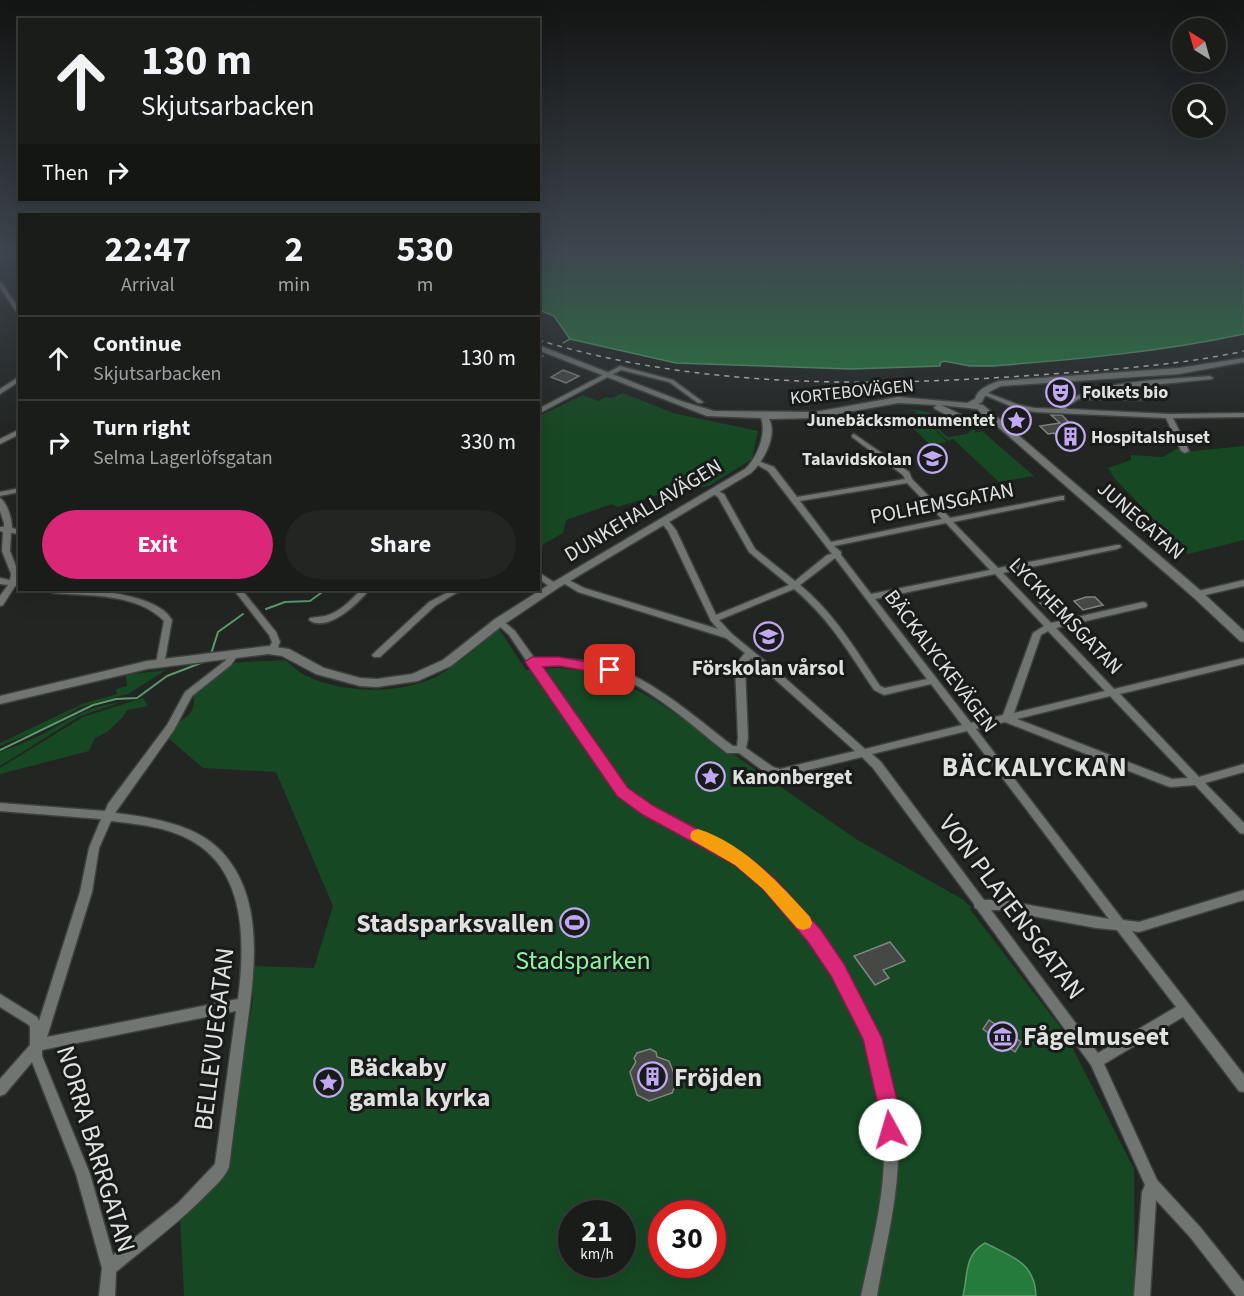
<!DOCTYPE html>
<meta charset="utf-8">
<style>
body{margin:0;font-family:"Source Sans 3",sans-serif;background:#232523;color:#f1f3f6;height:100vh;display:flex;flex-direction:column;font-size:22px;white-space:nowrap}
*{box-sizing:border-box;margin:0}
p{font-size:20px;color:#9fa1a2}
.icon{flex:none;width:33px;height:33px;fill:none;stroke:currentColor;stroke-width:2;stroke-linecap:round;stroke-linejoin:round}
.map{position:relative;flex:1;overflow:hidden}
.details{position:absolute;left:18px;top:213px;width:522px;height:378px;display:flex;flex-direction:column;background:#1a1c1a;border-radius:0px;box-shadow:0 6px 24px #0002,0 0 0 2px #383a39}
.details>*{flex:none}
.hud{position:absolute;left:18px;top:18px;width:522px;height:183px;border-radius:0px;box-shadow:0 6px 24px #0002,0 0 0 2px #383a39;background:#1a1c1a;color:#f1f3f6;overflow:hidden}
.needle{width:39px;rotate:323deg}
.controls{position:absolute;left:1172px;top:18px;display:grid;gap:12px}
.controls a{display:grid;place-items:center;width:54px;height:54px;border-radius:50%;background:#1a1c1a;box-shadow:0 6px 24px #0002,0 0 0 2px #383a39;font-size:30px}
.speed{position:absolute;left:558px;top:1200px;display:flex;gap:12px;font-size:30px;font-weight:700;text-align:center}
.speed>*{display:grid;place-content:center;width:78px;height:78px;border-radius:50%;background:#1a1c1a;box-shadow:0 6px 24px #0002,0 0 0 2px #383a39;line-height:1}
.speed small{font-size:15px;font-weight:400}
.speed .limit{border:9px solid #d22;background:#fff;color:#111}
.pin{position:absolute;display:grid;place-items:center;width:51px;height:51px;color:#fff;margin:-26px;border-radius:12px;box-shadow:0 3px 9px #0006}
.me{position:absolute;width:66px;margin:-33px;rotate:354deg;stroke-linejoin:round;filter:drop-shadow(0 0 4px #0008)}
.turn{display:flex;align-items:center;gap:21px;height:126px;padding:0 24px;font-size:27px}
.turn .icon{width:78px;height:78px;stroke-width:2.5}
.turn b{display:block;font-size:42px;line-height:51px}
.then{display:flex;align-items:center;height:57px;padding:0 24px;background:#0003;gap:12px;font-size:22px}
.eta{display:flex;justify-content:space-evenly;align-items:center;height:102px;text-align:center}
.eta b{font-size:36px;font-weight:700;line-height:42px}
.button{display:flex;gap:12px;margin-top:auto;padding:12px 24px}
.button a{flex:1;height:69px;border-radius:36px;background:#db2777;color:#fff;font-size:24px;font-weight:700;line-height:69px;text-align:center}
.button a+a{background:#232523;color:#f1f3f6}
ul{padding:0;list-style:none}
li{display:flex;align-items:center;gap:18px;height:84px;padding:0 24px;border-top:2px solid #383a39}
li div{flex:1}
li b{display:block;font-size:22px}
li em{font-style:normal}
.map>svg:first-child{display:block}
</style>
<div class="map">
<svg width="1244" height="1296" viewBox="0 0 1244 1296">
<rect width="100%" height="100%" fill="#222522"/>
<path fill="#164923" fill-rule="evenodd" d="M 623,393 L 673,413 L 758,431 L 752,459 L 709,486 L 669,492 L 617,507 L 612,504 L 566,520 L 563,533 L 539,547 L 539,416 L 583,395 L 598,401 L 606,397 L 612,398 Z
M 900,410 C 916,409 931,410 944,421 L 933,424 L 948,437 L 967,434 L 972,430 L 975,430 L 975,433 L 982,431 L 1034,476 L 999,482 L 953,439 L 948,441 L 924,419 L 947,442 L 930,445 L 905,420 L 921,417 L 914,412 L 918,411 Z
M 1244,446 L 1244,540 L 1188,554 L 1115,479 L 1108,468 L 1131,460 L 1131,455 L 1163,457 L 1178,448 L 1184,452 Z
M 499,629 L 526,670 L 559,668 L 605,673 L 655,700 L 856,839 L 962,899 L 972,908 L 969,908 L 1065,1033 L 1134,1169 L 1135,1296 L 184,1296 L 180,1219 L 225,1175 L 253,1000 L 253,966 L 314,968 L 333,906 L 276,772 L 203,768 L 168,738 C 171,734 173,728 176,725 C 188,715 197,713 193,694 L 231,663 L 285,660 C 292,665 299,673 307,676 C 343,694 406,695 441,674 C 461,662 480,644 499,629 ZM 572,1214 L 622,1214 L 622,1264 L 572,1264 ZM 662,1214 L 712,1214 L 712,1264 L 662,1264 Z
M 166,670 L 128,694 L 80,707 L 49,726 L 0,746 L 0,743 L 82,704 L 117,694 L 116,689 L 127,686 L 126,675 Z
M 143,698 L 148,706 L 127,710 L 123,717 L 107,732 L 95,738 L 89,751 L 0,774 L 0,768 L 83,717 Z
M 119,703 L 80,716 L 0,766 L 0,753 L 2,751 C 14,747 26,742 37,737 C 64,724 88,704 119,703 Z"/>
<path fill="#247b3b" stroke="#5c9a6c" stroke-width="1.5" d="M 538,254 L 1244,254 L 1244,334 C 1161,352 1078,359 993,366 L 970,366 L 944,361 L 940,363 L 940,366 L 851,369 L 676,363 L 570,339 L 554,316 L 539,310 Z
M 985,1243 C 1012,1257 1035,1262 1036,1296 L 963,1296 C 968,1275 964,1255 985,1243 Z"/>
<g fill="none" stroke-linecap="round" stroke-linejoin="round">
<path stroke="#5c9a6c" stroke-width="1.5" d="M 563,343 L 570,339
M 538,358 L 543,356"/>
<path stroke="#5c9a6c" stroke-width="2" d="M 266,609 L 285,602 L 310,601 L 325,590
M 211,654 L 218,632 L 243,614
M 0,750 L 93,705 L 116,699 L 137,698 L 167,676 L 206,661"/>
</g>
<path fill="#454845" stroke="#818582" stroke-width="1.5" d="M 563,370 L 579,376 L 566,383 L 551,377 Z
M 1051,415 L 1062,415 L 1083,438 L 1063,441 L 1054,433 L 1048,434 L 1040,426 L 1060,423 Z
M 1086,597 L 1095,597 L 1103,605 L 1083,610 L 1074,601 Z
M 1047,601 L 1050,604 L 1058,603 L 1069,614 L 1055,617 L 1039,602 Z
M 890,942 L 905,961 L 883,970 L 889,978 L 875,985 L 854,956 Z
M 989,1020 L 1021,1042 L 1015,1052 L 983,1029 Z
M 650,1049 L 656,1052 L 657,1057 L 669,1061 L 677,1081 L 672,1093 L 649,1101 L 637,1095 L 630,1072 L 636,1062 L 634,1058 L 637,1053 Z"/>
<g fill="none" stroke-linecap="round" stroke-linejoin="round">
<defs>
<path id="minor" d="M 0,282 L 2,283 L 20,310 L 20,317 L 0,288 Z
M 620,366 L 673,380 L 703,402 L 702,403 L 698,403 L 669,382 L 621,370 L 538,414 L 538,409 Z
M 20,376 L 20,381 L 0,394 L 0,389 Z
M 1210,376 L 1213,378 L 1212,379 L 1132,387 L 1087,396 L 1146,397 L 1147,398 L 1144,400 L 1079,399 L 1066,407 L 1067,409 L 1169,414 L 1244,413 L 1244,417 L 1173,418 L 1189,451 L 1185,453 L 1181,451 L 1166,418 L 1035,412 L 1015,408 L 980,393 L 985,392 L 1019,405 L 1035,408 L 1060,409 L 1061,405 C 1098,379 1165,380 1210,376 Z
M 20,429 L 20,434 L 0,444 L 0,439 Z
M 854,434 L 909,472 L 912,479 L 950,518 L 1061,496 L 1064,496 L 1064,500 L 1061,500 L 953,522 L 998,568 L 1117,545 L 1120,545 L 1121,547 L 1117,549 L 1003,573 L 1051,623 L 1143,602 L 1146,603 L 1147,605 L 1146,607 L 1056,628 L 1114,689 L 1244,658 L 1244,664 L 1120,694 L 1199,777 L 1244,764 L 1244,772 L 1205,783 L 1244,823 L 1244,834 L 1240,833 L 1195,785 L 1171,787 L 1167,786 L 1005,722 L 976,729 L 1123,920 L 1139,922 L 1244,890 L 1244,900 L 1139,932 L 1132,931 L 1244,1075 L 1244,1092 L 1239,1091 L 1183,1017 L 1104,1064 L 1157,1180 L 1200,1227 L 1244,1282 L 1244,1296 L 1236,1296 L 1190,1237 L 1156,1200 L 1150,1296 L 1134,1296 L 1142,1192 L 1145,1185 L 1091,1065 L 977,909 L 975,908 L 974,904 L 873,768 L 862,757 L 780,777 L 766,773 L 739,753 L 727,753 C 690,724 653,689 608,672 C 587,664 561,665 539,665 C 559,693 579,722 599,751 C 607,763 615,777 625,788 C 634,798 651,805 663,812 C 694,828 726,843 754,864 C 774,880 791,900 807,920 C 860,986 896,1062 898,1148 C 899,1198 885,1247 877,1296 L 861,1296 C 871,1247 885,1198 884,1148 C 883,1066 850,993 800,928 C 783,907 766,885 744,869 C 718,849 687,835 658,819 C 645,812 630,805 619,796 C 610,787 596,762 588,751 C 562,712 535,674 509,635 L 495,622 L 496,620 L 502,620 L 515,631 L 535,659 C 561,658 588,659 613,667 C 658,683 696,718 733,746 L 737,746 L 738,738 L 735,665 L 745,653 L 726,638 L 578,592 L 560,581 L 561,579 L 567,579 L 584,588 L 718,629 L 711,621 L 668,531 L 660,521 L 661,519 L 667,519 L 676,530 L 716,615 L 789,585 L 749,552 L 718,497 L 709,491 L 713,489 L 724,494 L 755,549 L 795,581 L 827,555 L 832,554 L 768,471 L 754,463 L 758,461 L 774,467 L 797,497 L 905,479 L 903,475 L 852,437 L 852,435 ZM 907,483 L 942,519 L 831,542 L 800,501 ZM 946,523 L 990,570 L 871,594 L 841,555 L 841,552 L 834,546 ZM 835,558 L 927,679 L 885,688 L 880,686 C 856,650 834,613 800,585 ZM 995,574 L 1044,626 L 1033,633 L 1003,715 L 971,723 L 875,599 ZM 794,589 C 828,617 850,654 874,690 L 884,695 L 931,684 L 962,725 L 865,749 L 776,670 L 732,634 L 719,620 ZM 1048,631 L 1105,691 L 1014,713 L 1041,635 ZM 751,658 L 855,751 L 780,769 L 773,767 L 746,748 L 748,738 L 745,666 ZM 1110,696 L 1188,778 L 1172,779 L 1017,719 ZM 967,731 L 1109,919 L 1000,900 L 984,900 L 881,762 L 872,754 ZM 991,910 L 1000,910 L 1096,928 L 1117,930 L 1176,1007 L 1098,1053 Z
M 20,488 L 20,492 L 0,496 L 0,492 Z
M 0,498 C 7,502 12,519 12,528 L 20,530 L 20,534 L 11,533 L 10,551 L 19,574 L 18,581 L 20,581 L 20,587 L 15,586 L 3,605 L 0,606 L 0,596 L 8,585 L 0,584 L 0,578 L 10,580 L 11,574 L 2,551 L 3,532 L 0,531 L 0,527 L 4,527 L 4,523 L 0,511 Z
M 538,572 L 557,584 L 558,586 L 557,588 L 551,588 L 538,578 Z
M 1244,580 L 1244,586 L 1197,597 L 1193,594 L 1194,592 Z
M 49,590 C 77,587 140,592 163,610 C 166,612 170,617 172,620 L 164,665 L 161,666 L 156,663 L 164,621 C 137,593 89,596 53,593 Z
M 234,590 L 242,590 L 276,632 L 280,642 L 276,652 L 270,652 L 268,650 L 272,642 L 269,635 Z
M 361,590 L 369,590 C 358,604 327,633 309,620 L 310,618 C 315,617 320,617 325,616 C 340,612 351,600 361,590 Z
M 452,590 L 461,590 L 435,606 L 380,657 L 374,657 L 372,655 L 374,653 L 429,602 Z
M 233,652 L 238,655 L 231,665 L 192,696 L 174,730 L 115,813 C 149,817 196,824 221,851 C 270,902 252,986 244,1049 C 239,1088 234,1128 229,1167 C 225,1177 216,1185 209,1192 C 180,1222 147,1246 116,1272 L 115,1296 L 99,1296 L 102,1268 L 76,1174 L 32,1062 L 5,1094 L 0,1096 L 0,1079 L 30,1045 L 30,1027 L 29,1025 L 0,1007 L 0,994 L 37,1017 L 39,1021 L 80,892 L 89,848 L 101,819 L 0,811 L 0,803 L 105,811 L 108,804 L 167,725 L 185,692 L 225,661 L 230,653 ZM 111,821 C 138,824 168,827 192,841 C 247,872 245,945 238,999 L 47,1037 L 92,892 L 99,848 ZM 236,1011 L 215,1164 L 178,1203 L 113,1255 L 90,1174 L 42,1056 L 42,1050 Z"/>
<path id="tertiary" d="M 538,345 L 681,401 L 714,411 L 815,412 L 898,397 L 967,403 L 975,399 C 977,389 990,384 999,381 L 1179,368 L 1244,358 L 1244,362 L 1179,374 L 1001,386 C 992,390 985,393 982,402 L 978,404 L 983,405 L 1201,591 L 1244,631 L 1244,642 L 1240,641 L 1193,597 L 989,419 C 975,433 949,416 935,409 L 934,407 L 937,405 L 898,403 L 815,418 L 769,419 C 778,435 763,462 751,473 L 558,588 L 503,625 L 451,666 L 418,681 L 377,687 L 360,686 L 316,674 L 282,656 L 268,654 L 147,669 L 0,704 L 0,696 L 147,661 L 268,646 L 289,649 L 324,668 L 360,678 L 377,679 L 412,674 L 443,660 L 495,619 L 550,584 L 745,469 C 757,458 767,434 761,418 L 707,416 L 538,350 ZM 941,405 L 977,409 L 983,415 L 980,418 L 966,417 Z"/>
</defs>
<use href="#minor" stroke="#3e413f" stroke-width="3"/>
<use href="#tertiary" stroke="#3e413f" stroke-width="3"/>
<use href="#minor" fill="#717572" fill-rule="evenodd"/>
<use href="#tertiary" fill="#717572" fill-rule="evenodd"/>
<path stroke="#c4c6c4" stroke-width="1.5" stroke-dasharray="5 5" stroke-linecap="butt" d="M 538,340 C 704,390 879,387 1051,374 C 1116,369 1180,365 1244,351"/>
</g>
<linearGradient id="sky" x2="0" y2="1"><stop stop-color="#131413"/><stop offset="0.58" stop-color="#3e464f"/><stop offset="1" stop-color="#3e464f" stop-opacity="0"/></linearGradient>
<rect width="1244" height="435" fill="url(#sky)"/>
<path fill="#db2777" stroke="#8e194d" stroke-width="1.5" d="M 532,657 L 559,657 L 615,667 L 617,670 L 615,673 L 610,675 L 559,666 L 543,667 L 628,788 L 654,806 L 747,856 L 775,879 L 821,930 L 844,964 L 882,1038 L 897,1100 L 901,1130 L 898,1138 L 890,1141 L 883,1138 L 880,1130 L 877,1100 L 863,1039 L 831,976 L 808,942 L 763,889 L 735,865 L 643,815 L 617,796 L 525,662 Z"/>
<path fill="#f59e0b" d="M 698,829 C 744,844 778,882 810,917 L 812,923 L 810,928 L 803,930 L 797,928 L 763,889 L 735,865 L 692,840 L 690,836 L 692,831 Z"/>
<defs>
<symbol id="theatre-ring" viewBox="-11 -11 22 22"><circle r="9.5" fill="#181b19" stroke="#c0a8f3" stroke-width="1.5"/><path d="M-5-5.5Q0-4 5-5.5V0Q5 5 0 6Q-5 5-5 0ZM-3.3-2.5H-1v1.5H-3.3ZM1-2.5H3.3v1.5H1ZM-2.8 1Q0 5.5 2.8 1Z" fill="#c0a8f3"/></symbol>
<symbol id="sight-ring" viewBox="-11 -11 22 22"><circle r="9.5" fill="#181b19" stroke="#c0a8f3" stroke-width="1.5"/><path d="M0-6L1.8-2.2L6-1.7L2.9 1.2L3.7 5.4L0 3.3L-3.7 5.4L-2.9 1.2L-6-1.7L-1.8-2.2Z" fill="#c0a8f3"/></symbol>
<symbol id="building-ring" viewBox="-11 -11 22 22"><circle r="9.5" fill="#181b19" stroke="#c0a8f3" stroke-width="1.5"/><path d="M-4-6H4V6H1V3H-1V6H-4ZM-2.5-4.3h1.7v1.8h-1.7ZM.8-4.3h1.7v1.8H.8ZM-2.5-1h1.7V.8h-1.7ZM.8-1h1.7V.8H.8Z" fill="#c0a8f3"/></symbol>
<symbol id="school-ring" viewBox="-11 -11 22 22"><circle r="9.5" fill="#181b19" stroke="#c0a8f3" stroke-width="1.5"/><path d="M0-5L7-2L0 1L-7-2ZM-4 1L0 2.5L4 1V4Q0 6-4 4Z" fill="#c0a8f3"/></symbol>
<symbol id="stadium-ring" viewBox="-11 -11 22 22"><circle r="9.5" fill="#181b19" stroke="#c0a8f3" stroke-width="1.5"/><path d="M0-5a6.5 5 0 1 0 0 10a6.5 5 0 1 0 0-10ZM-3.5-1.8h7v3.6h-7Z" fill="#c0a8f3"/></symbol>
<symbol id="museum-ring" viewBox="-11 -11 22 22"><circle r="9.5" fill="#181b19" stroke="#c0a8f3" stroke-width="1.5"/><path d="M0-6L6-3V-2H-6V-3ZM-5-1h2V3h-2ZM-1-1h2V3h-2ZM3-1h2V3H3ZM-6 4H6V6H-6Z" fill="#c0a8f3"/></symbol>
</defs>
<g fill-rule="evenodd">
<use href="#theatre-ring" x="1044" y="376" width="33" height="33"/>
<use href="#sight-ring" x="1000" y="404" width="33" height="33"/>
<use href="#building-ring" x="1054" y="420" width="33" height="33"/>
<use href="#school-ring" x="916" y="442" width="33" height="33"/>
<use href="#school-ring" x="752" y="620" width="33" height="33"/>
<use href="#sight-ring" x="694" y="760" width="33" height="33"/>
<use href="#stadium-ring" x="558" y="906" width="33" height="33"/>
<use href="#museum-ring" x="986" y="1020" width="33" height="33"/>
<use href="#building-ring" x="636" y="1060" width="33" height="33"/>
<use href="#sight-ring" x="312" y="1066" width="33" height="33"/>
</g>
<g text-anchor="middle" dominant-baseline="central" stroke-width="6" stroke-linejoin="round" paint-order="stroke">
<g font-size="18" fill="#dfe1df" stroke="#181b19">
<text transform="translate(852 392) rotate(-6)">KORTEBOVÄGEN</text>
</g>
<g font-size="18" font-weight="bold" fill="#dfe1df" stroke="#181b19" text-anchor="start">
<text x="1082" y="392">Folkets bio</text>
<text x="995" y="420" text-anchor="end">Junebäcksmonumentet</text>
<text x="1091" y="437">Hospitalshuset</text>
<text x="912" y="459" text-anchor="end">Talavidskolan</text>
</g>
<g font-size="21" fill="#dfe1df" stroke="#181b19">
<text transform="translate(942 503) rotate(-11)">POLHEMSGATAN</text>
<text transform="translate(643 510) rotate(-31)">DUNKEHALLAVÄGEN</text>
<text transform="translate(1141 520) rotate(41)">JUNEGATAN</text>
<text transform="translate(1066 616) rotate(46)">LYCKHEMSGATAN</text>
<text transform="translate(941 661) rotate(53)">BÄCKALYCKEVÄGEN</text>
</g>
<g font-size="21" font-weight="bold" fill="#dfe1df" stroke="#181b19">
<text x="768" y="668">Förskolan vårsol</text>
<text x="732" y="777" text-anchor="start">Kanonberget</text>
</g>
<g font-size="26" fill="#dfe1df" stroke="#181b19">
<text transform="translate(1012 907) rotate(53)">VON PLATENSGATAN</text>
<text transform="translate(214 1039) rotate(-83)">BELLEVUEGATAN</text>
<text transform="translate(96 1149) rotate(73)">NORRA BARRGATAN</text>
</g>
<g font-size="26" font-weight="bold" fill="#dfe1df" stroke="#181b19" text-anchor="start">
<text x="554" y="923" text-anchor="end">Stadsparksvallen</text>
<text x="1023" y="1036">Fågelmuseet</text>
<text x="349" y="1067">Bäckaby<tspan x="349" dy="30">gamla kyrka</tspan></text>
<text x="674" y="1077">Fröjden</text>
</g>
<g font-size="26" fill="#8af79f" stroke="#181b19">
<text x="583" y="960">Stadsparken</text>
</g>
<g font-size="27" font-weight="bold" letter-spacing="1.5" fill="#dfe1df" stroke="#181b19">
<text x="1035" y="767">BÄCKALYCKAN</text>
</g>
</g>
</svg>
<div class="controls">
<a><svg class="needle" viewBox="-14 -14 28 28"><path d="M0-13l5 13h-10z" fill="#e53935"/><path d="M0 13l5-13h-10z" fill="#9fa1a2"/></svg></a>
<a><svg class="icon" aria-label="search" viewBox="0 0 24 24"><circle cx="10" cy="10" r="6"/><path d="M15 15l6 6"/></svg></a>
</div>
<div class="speed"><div>21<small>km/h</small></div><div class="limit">30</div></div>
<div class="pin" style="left:610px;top:670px;background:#d93025"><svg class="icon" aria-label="arrive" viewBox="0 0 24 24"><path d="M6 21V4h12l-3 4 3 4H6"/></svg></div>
<svg class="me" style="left:890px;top:1130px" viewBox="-20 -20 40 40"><circle r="19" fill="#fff"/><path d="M0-13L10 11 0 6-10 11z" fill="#db2777"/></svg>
<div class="hud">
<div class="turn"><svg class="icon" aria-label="ahead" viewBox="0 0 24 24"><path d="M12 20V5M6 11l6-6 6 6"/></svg><div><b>130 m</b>Skjutsarbacken</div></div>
<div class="then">Then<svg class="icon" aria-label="right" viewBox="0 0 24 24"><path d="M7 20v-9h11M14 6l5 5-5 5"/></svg></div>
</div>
<section class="details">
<div class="eta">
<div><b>22:47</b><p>Arrival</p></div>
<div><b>2</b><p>min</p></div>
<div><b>530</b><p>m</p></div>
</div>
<ul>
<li><svg class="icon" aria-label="ahead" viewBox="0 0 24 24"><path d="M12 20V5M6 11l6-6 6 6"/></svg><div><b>Continue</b><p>Skjutsarbacken</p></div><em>130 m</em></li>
<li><svg class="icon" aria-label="right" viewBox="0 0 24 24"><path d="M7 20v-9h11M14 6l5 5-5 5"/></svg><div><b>Turn right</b><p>Selma Lagerlöfsgatan</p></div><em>330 m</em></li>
</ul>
<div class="button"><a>Exit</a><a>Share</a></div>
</section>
</div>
